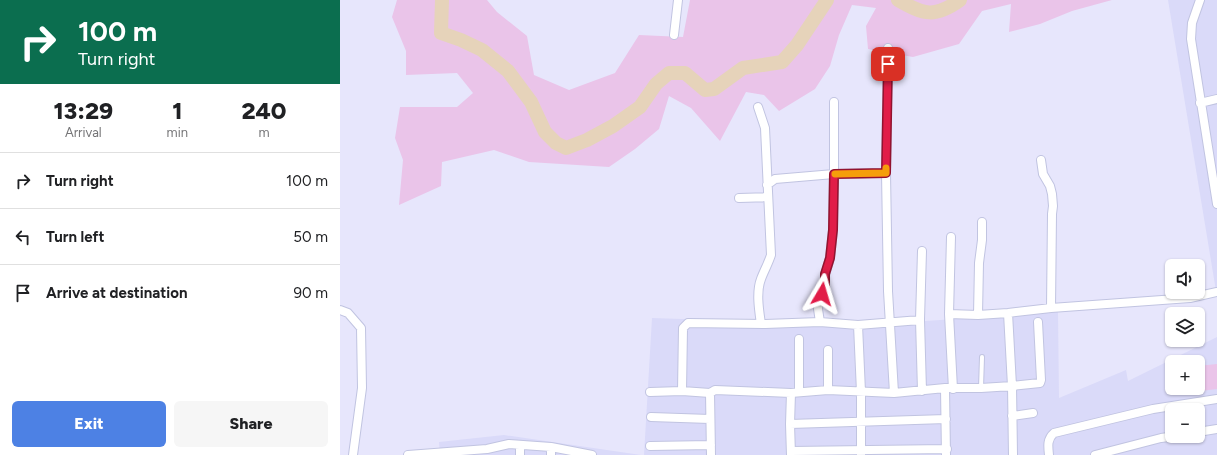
<!DOCTYPE html>
<meta charset="utf-8">
<style>
body{margin:0;font-family:Figtree,sans-serif;background:#f6f6f6;color:#202124;height:100vh;display:flex;flex-direction:column;font-size:15px;white-space:nowrap}
*{box-sizing:border-box;margin:0}
p{font-size:13px;color:#757577}
.icon{flex:none;width:22px;height:22px;fill:none;stroke:currentColor;stroke-width:2;stroke-linecap:round;stroke-linejoin:round}
.map{position:relative;flex:1;overflow:hidden}
.drawer{display:flex;flex-direction:column;background:#fff;width:340px}
.drawer>*{flex:none}
.top-card{background:#0b6e4f;color:#fff;overflow:hidden}
.tools{position:absolute;left:825px;top:259px;display:grid;gap:8px}
.tools a{display:grid;place-items:center;width:40px;height:40px;border-radius:6px;background:#fff;box-shadow:0 1px 3px #0004;font-size:20px}
.pin{position:absolute;display:grid;place-items:center;width:34px;height:34px;color:#fff;margin:-17px;border-radius:8px;box-shadow:0 2px 6px #0006}
.me{position:absolute;width:44px;margin:-22px;rotate:7deg;stroke-linejoin:round;filter:drop-shadow(0 0 3px #0008)}
.turn{display:flex;align-items:center;gap:14px;height:84px;padding:0 12px;font-size:18px}
.turn .icon{width:52px;height:52px;stroke-width:2.5}
.turn b{display:block;font-size:28px;line-height:34px}
.eta{display:flex;justify-content:space-evenly;align-items:center;height:68px;text-align:center}
.eta b{font-size:24px;font-weight:800;line-height:28px}
.primary-button{display:flex;gap:8px;margin-top:auto;padding:8px 12px}
.primary-button a{flex:1;height:46px;border-radius:6px;background:#4d81e4;color:#fff;font-size:16px;font-weight:800;line-height:46px;text-align:center}
.primary-button a+a{background:#f6f6f6;color:#202124}
ul{padding:0;list-style:none}
li{display:flex;align-items:center;gap:12px;height:56px;padding:0 12px;border-top:1px solid #e0e0e0}
li div{flex:1}
li b{display:block;font-size:15px}
li em{font-style:normal}
main{display:flex;flex:1;min-height:0}
.map>svg:first-child{display:block}
</style>
<main>
<section class="drawer">
<div class="top-card">
<div class="turn"><svg class="icon" aria-label="right" viewBox="0 0 24 24"><path d="M7 20v-9h11M14 6l5 5-5 5"/></svg><div><b>100 m</b>Turn right</div></div>
</div>
<div class="eta">
<div><b>13:29</b><p>Arrival</p></div>
<div><b>1</b><p>min</p></div>
<div><b>240</b><p>m</p></div>
</div>
<ul>
<li><svg class="icon" aria-label="right" viewBox="0 0 24 24"><path d="M7 20v-9h11M14 6l5 5-5 5"/></svg><div><b>Turn right</b></div><em>100 m</em></li>
<li><svg class="icon" aria-label="left" viewBox="0 0 24 24"><path d="M17 20v-9H6M10 6l-5 5 5 5"/></svg><div><b>Turn left</b></div><em>50 m</em></li>
<li><svg class="icon" aria-label="arrive" viewBox="0 0 24 24"><path d="M6 21V4h12l-3 4 3 4H6"/></svg><div><b>Arrive at destination</b></div><em>90 m</em></li>
</ul>
<div class="primary-button"><a>Exit</a><a>Share</a></div>
</section>
<div class="map">
<svg width="877" height="455" viewBox="0 0 877 455">
<rect width="100%" height="100%" fill="#e7e6fc"/>
<path fill="#dadaf9" fill-rule="evenodd" d="M 828,0 L 877,0 L 877,291 L 876,291 Z
M 718,312 L 719,398 L 786,370 L 788,381 L 877,337 L 877,455 L 304,455 L 312,318 L 526,325 ZM 832,362 L 858,362 L 858,388 L 832,388 ZM 832,410 L 858,410 L 858,436 L 832,436 Z
M 164,435 L 301,455 L 100,455 L 99,442 Z"/>
<path fill="#eac4e9" d="M 57,0 L 147,0 L 157,12 L 187,36 L 194,75 L 229,90 L 275,73 L 299,35 L 343,37 L 350,0 L 772,0 L 732,11 L 700,24 L 669,32 L 671,4 L 642,11 L 619,44 L 573,57 L 528,49 L 526,26 L 536,8 L 512,5 L 499,35 L 490,66 L 475,89 L 439,111 L 424,95 L 406,92 L 380,141 L 351,108 L 329,96 L 319,129 L 295,149 L 269,167 L 189,162 L 154,150 L 102,162 L 101,186 L 59,205 L 63,160 L 55,138 L 60,107 L 117,107 L 133,93 L 117,73 L 66,75 L 66,51 L 52,17 Z
M 877,364 L 877,389 L 852,392 L 852,388 L 858,388 L 858,366 Z"/>
<g fill="none" stroke-linecap="round" stroke-linejoin="round">
<path stroke="#e6d3ba" stroke-width="14" d="M 102,0 L 101,33 L 121,40 L 142,50 L 168,71 L 191,102 L 205,132 L 216,143 L 226,148 L 247,140 L 273,126 L 300,107 L 316,84 L 329,73 L 345,73 L 365,90 L 374,89 L 403,68 L 442,62 L 457,45 L 487,0
M 558,0 C 584,15 595,18 620,0"/>
<defs>
<path id="service" d="M 641,388 L 642,357"/>
<path id="minor" d="M 860,0 L 852,23 L 851,39 L 877,204
M 334,35 L 338,0
M 860,103 L 877,99
M 418,107 L 425,128 L 431,255 C 428,264 424,271 421,279 C 416,292 419,310 421,324
M 701,160 L 703,174 L 710,186 L 712,194 L 713,206 L 712,214 L 711,308
M 546,173 L 548,48
M 427,185 L 435,179 L 494,174 L 494,102
M 399,198 L 428,197
M 0,310 L 8,313 L 21,328 L 22,388 L 13,455
M 668,313 L 672,386 L 700,383 L 701,380 L 698,322
M 609,314 L 611,237
M 638,315 L 639,263 L 642,240 L 642,222
M 580,320 L 582,251
M 480,322 L 478,309 L 479,299 L 485,286 L 485,275 L 490,258 L 493,230 L 494,174 L 546,173 L 548,291 L 554,393
M 518,325 L 521,392 L 521,455
M 459,339 L 459,392
M 488,350 L 488,390
M 605,388 L 606,455
M 613,389 L 609,314 L 638,315 L 668,313 L 711,308 L 850,298 L 877,292
M 342,391 L 343,328 L 348,323 L 425,324 L 480,322 L 518,325 L 580,320 L 582,391
M 310,392 L 342,391 L 370,393
M 451,393 L 450,424 L 451,455
M 672,416 L 693,413
M 311,417 L 370,419
M 450,424 L 606,419
M 858,432 L 877,429
M 310,446 L 371,445
M 451,451 L 607,449
M 68,455 L 147,449 L 169,444 L 211,447 L 252,455
M 180,455 L 180,445
M 211,455 L 211,447
M 371,455 L 370,393 L 375,390 L 451,393 L 488,390 L 554,393 L 605,388 L 641,388 L 672,386 L 673,455
M 709,455 C 708,446 707,439 714,433 L 813,409 L 877,399
M 755,455 L 821,438 L 836,436"/>
</defs>
<use href="#service" stroke="#c1c4e1" stroke-width="6"/>
<use href="#minor" stroke="#c1c4e1" stroke-width="10"/>
<use href="#service" stroke="#fff" stroke-width="4"/>
<use href="#minor" stroke="#fff" stroke-width="8"/>
</g>
<g fill="none" stroke-linecap="round" stroke-linejoin="round">
<defs>
<path id="route" d="M 482,294 L 485,286 L 485,274 L 490,258 L 493,230 L 494,174 L 546,173 L 548,64"/>
</defs>
<use href="#route" stroke="#92132f" stroke-width="10"/>
<use href="#route" stroke="#e11d48" stroke-width="7"/>
<path stroke="#f59e0b" stroke-width="7" d="M 495,174 L 546,173 L 546,168"/>
</g>
</svg>
<div class="tools">
<a><svg class="icon" aria-label="sound" viewBox="0 0 24 24"><path d="M4 9h4l5-4v14l-5-4H4zM17 9q2 3 0 6"/></svg></a>
<a><svg class="icon" aria-label="layers" viewBox="0 0 24 24"><path d="M12 4l9 5-9 5-9-5zM3 14l9 5 9-5"/></svg></a>
<a>+</a>
<a>−</a>
</div>
<div class="pin" style="left:548px;top:64px;background:#d93025"><svg class="icon" aria-label="arrive" viewBox="0 0 24 24"><path d="M6 21V4h12l-3 4 3 4H6"/></svg></div>
<svg class="me" style="left:482px;top:294px" viewBox="-20 -20 40 40"><path d="M0-17L14 15 0 8-14 15z" fill="#e11d48" stroke="#fff" stroke-width="4"/></svg>
</div>
</main>
